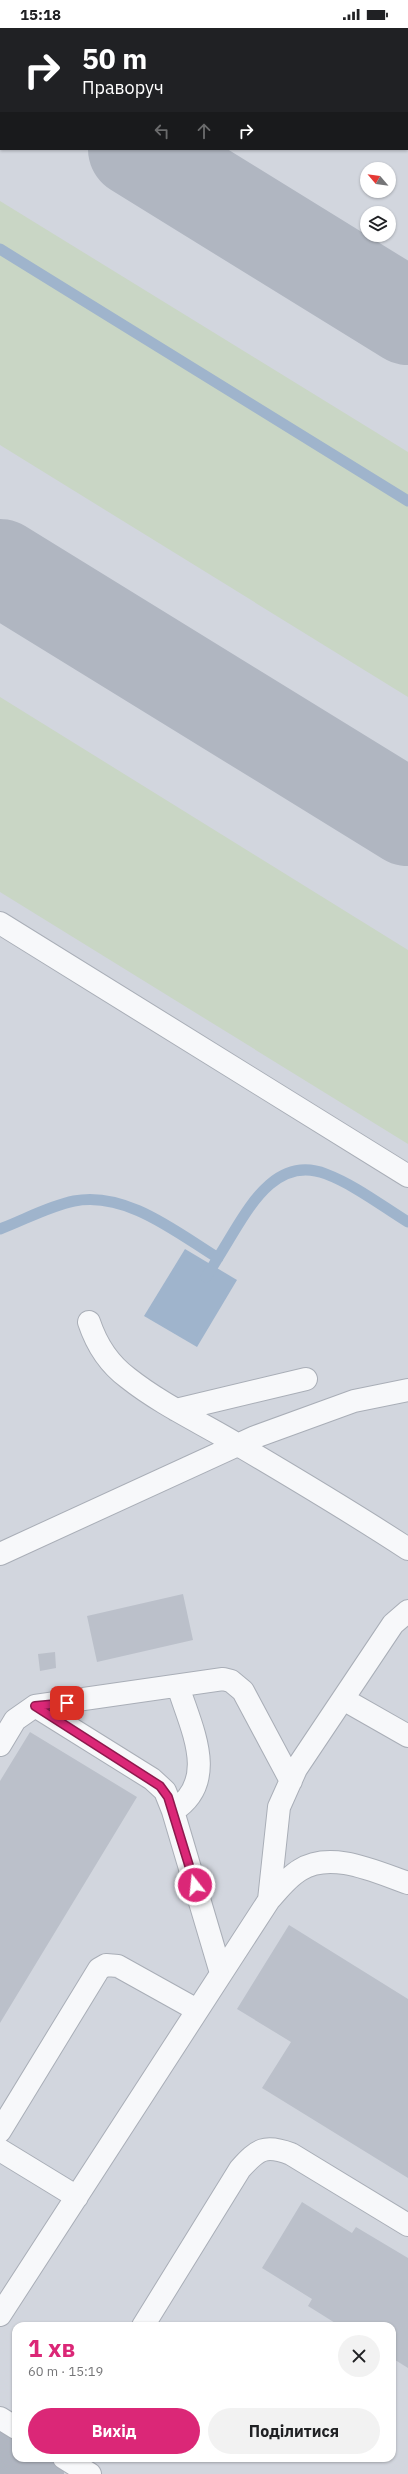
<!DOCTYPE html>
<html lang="uk">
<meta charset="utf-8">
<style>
body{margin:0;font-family:"IBM Plex Sans",sans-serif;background:#f2f2f2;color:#202124;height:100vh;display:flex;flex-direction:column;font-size:15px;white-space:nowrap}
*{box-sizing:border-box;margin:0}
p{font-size:13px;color:#757577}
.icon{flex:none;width:22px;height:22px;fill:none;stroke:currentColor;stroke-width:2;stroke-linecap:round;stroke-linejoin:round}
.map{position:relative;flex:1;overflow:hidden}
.side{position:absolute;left:12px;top:2294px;width:384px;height:140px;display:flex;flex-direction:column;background:#fff;border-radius:12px;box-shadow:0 1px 3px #0004}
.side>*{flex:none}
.hud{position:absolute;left:0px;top:0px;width:408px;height:122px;box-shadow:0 1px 3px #0004;background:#202124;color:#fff;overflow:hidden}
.needle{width:26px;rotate:299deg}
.fabs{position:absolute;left:360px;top:134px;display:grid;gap:8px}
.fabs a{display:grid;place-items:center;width:36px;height:36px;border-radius:50%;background:#fff;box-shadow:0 1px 3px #0004;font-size:20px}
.pin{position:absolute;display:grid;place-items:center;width:34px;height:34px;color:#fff;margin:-17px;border-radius:8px;box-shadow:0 2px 6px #0006}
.me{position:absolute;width:44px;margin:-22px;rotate:344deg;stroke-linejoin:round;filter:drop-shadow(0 0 3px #0008)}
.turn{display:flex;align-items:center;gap:14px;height:84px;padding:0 16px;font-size:18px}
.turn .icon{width:52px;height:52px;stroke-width:2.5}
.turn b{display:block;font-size:28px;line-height:34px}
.lanes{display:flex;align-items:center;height:38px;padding:0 16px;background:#0003;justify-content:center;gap:20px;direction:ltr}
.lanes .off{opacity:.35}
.round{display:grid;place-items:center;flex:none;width:42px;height:42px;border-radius:21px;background:#f2f2f2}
.overview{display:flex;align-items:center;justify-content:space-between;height:68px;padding:0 16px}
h1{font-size:24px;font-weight:700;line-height:30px;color:#db2777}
.button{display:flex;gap:8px;margin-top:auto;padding:8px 16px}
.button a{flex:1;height:46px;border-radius:24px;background:#db2777;color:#fff;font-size:16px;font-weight:700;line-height:46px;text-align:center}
.button a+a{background:#f2f2f2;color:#202124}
.status{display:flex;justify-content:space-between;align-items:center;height:28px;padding:0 20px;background:#fff;direction:ltr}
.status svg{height:11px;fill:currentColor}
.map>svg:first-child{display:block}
</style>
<div class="status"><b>15:18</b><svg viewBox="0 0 49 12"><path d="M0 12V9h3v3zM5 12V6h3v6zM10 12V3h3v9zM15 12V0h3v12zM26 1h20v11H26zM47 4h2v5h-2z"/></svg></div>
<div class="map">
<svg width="408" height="2446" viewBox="0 0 408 2446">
<rect width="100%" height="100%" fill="#e4e7ec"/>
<path fill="#d2d6de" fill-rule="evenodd" d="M 0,0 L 408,0 L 408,2446 L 0,2446 ZM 1,1 L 407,1 L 407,121 L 1,121 ZM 367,141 L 389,141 L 389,163 L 367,163 ZM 367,185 L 389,185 L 389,207 L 367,207 ZM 16,2298 L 392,2298 L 392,2430 L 16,2430 Z"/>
<path fill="#c9d6c5" d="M 0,173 L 408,424 L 408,669 L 0,417 Z
M 0,669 L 408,922 L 408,1116 L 0,864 Z"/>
<path fill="#9fb4cc" d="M 185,1221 L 237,1252 L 197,1319 L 144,1288 Z"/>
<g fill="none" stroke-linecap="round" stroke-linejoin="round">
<path stroke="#9fb4cc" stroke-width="11" d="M 0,221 L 408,473
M 0,1201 C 24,1192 49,1178 74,1173 C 126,1163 176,1204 218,1230
M 206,1249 C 215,1235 224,1220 233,1205 C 253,1172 280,1128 326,1146 C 355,1157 382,1178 408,1194"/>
<path stroke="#b0b6c1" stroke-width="96" d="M 0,38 L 1,39
M 136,121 L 408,289
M 0,539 L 408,790
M 0,2436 L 16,2446"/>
</g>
<path fill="#bbc0ca" d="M 183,1566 L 193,1612 L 97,1634 L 87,1588 Z
M 55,1624 L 56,1640 L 40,1643 L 38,1626 Z
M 30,1704 L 137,1769 L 0,1995 L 0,1753 Z
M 289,1897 L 408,1971 L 408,2150 L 262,2060 L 291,2014 L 237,1981 Z
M 302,2174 L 352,2205 L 356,2199 L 408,2230 L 408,2340 L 392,2330 L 392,2298 L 340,2298 L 308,2278 L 312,2271 L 262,2240 Z"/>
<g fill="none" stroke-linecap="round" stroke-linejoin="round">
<defs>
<path id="minor" d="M 0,895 L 408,1148
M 89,1294 C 96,1315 109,1336 128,1350 C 162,1377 202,1395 240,1418 C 296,1451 353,1485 408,1521
M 176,1382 L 306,1351
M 0,1526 L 255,1409 L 354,1373 L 408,1362
M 343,1671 L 408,1708
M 35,1678 L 152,1751 L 165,1763 L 173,1783 L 221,1945
M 0,1717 L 15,1692 L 35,1678 L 223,1651 L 231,1653 L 243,1663 L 291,1753
M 173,1783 C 220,1753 191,1700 178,1658
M 269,1872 L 279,1779 L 296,1741 L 393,1596 L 408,1583
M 0,2103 L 99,1941 L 106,1937 L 118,1938 L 197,1982
M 0,2122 L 77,2169
M 0,2287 L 269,1872 C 278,1862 288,1849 300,1842 C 331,1822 376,1844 408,1855
M 143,2298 L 240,2141 C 258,2121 265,2116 291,2126 L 408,2197
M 0,2390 L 16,2400
M 64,2430 L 90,2446"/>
</defs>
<use href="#minor" stroke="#a9aeb7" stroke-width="24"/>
<use href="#minor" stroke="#f7f8fa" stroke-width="22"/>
</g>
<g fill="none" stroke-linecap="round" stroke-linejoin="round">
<defs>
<path id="route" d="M 67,1675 L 35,1678 L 160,1758 L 168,1769 L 195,1857"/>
</defs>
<use href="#route" stroke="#8e194d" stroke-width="10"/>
<use href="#route" stroke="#db2777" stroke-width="7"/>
</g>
</svg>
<div class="fabs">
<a><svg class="needle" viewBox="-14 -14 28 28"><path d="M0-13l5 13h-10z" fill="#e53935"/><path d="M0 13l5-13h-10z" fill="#757577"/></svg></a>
<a><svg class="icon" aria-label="layers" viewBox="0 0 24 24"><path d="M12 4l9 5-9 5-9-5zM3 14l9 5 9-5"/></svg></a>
</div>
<div class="pin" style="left:67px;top:1675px;background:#d93025"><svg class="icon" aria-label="arrive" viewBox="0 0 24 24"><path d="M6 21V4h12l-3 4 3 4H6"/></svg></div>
<svg class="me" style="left:195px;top:1857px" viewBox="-20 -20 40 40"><circle r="17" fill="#db2777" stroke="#fff" stroke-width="3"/><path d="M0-11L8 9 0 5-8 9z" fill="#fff"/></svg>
<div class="hud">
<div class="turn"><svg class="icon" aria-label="right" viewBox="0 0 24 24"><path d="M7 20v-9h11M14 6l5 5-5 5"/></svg><div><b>50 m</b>Праворуч</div></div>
<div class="lanes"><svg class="icon off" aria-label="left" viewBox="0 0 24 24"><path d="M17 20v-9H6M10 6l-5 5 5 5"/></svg><svg class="icon off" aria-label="ahead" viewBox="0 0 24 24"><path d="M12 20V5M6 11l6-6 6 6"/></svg><svg class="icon" aria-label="right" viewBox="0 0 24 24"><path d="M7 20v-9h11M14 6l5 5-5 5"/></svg></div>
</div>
<section class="side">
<div class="overview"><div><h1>1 хв</h1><p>60 m · 15:19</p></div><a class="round"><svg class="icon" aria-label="close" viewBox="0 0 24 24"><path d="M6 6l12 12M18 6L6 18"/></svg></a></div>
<div class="button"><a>Вихід</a><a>Поділитися</a></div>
</section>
</div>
